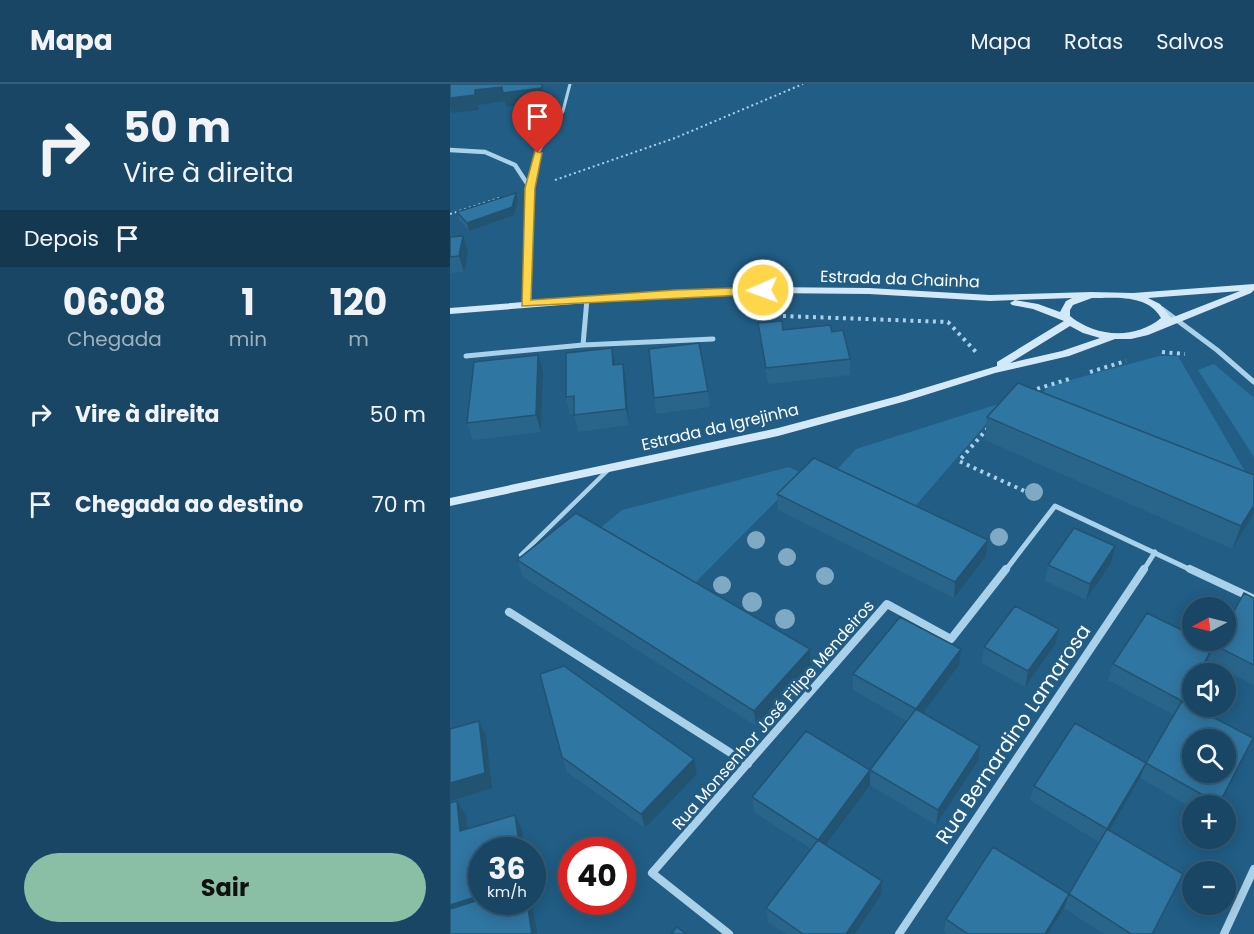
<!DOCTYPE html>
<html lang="pt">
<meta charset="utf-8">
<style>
body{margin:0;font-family:Poppins,sans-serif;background:#224d6a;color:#f1f3f6;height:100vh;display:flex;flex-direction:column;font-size:22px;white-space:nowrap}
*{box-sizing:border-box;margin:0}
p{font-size:20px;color:#9fb1bf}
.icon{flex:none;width:33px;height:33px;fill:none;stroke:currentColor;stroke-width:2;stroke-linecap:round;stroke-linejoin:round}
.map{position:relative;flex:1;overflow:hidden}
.side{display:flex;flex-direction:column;background:#194664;width:450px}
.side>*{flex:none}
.hud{background:#194664;color:#f1f3f6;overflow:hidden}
.needle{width:39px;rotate:263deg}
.buttons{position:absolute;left:732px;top:513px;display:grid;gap:12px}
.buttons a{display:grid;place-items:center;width:54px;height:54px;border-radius:50%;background:#194664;box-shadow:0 3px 15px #0003,0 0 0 2px #375e78;font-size:30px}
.speed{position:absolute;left:18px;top:753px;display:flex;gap:12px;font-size:30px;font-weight:700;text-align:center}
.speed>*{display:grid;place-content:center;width:78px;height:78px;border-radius:50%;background:#194664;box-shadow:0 3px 15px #0003,0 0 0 2px #375e78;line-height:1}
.speed small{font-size:15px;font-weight:400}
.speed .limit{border:9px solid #d22;background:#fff;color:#111}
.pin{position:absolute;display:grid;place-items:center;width:51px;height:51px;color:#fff;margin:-62px -26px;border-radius:50% 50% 50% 0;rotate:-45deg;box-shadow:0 0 6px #0007}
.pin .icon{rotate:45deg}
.me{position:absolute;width:66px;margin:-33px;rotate:268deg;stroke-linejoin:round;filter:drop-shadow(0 0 4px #0008)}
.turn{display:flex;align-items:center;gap:21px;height:126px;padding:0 24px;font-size:27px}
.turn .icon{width:78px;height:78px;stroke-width:2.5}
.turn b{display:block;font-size:42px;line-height:51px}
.then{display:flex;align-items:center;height:57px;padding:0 24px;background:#0003;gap:12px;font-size:22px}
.eta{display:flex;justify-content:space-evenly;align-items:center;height:102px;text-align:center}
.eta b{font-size:36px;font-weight:700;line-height:42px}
.primary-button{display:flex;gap:12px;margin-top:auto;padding:12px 24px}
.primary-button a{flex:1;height:69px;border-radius:36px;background:#8abfa5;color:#111;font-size:24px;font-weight:700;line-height:69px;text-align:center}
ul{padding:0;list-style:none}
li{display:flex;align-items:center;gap:18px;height:90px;padding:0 24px}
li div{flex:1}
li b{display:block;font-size:22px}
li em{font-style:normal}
header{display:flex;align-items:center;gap:36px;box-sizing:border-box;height:84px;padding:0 30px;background:#194664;border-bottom:2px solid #375e78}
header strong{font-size:28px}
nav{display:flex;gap:33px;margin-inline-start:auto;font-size:21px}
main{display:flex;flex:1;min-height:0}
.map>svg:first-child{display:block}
</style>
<header>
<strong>Mapa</strong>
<nav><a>Mapa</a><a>Rotas</a><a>Salvos</a></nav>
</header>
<main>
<section class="side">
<div class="hud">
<div class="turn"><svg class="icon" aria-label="right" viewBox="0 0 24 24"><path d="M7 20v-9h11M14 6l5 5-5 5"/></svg><div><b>50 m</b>Vire à direita</div></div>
<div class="then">Depois<svg class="icon" aria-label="arrive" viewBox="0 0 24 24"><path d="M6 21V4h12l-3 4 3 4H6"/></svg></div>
</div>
<div class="eta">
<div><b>06:08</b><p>Chegada</p></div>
<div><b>1</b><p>min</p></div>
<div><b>120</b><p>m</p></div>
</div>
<ul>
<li><svg class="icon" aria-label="right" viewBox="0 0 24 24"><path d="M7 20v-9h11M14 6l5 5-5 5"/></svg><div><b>Vire à direita</b></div><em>50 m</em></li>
<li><svg class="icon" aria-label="arrive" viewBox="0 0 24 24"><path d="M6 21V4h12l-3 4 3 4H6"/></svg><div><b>Chegada ao destino</b></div><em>70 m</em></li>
</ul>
<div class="primary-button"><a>Sair</a></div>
</section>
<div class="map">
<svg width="804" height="850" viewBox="0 0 804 850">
<rect width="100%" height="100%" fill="#215d85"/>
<path fill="#2a719d" d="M 709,272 L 728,272 L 804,403 L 587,317 L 598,302 Z
M 764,280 L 804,314 L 804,373 L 748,286 Z
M 555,318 L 461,427 L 383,390 L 406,365 Z
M 339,383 L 353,390 L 245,499 L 149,445 L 172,426 Z"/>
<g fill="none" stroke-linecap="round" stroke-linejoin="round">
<path stroke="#a9d1e9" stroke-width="2" stroke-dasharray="2 3" stroke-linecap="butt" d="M 105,96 L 225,54 L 353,0
M 0,130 L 49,114"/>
<path stroke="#a9d1e9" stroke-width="4" stroke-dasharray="3 4.5" stroke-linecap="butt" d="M 333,232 L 498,238 L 526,268
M 712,268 L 735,270
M 640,288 L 676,277
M 580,307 L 619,295
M 538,344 L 509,377 L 585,412"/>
<path stroke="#a9d1e9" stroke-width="3" d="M 80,104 L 89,67 L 113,27 L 120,0"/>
<path stroke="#a9d1e9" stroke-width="4.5" d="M 71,471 L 158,386"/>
<path stroke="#a9d1e9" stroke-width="4.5" d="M 0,66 L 35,68 L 65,81 L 80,104 L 76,210"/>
<path stroke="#a9d1e9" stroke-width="5" d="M 76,219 L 76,209
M 712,225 L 767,266 L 804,298
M 133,261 L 137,215
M 16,272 L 133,261 L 263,255
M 555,487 L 605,422 L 743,487
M 693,487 L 705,468"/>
<path stroke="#a9d1e9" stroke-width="8" d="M 740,485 L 804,515
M 59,528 L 298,680
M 279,850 L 202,789 L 437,520 L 501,555 L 556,485
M 449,850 L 694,485
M 774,850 L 804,785"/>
<path fill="#d4e9f7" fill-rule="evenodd" d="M 804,200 L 804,206 L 801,209 L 698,251 L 681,255 L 665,255 L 619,272 L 545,289 L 456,317 L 328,352 L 0,422 L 0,414 L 328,344 L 448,312 L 547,282 L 547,278 L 614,237 L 583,225 L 562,221 L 560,219 L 565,216 L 540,217 L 419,210 L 313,209 L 225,212 L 0,230 L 0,224 L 225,206 L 313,203 L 419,204 L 540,211 L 641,208 L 683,209 ZM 790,207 L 721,234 L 710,220 L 698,214 ZM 622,214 L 616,217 L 610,228 L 588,220 L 565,216 ZM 642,214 C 665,214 698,210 711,234 C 685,256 645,253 620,232 L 620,226 L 623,221 ZM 620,242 L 633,249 L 650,254 L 612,267 L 560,279 Z"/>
</g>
<g fill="#80a9c4">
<circle cx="584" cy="408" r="9"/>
<circle cx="549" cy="453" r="9"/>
<circle cx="306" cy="456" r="9"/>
<circle cx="337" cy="473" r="9"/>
<circle cx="375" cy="492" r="9"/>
<circle cx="272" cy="501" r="9"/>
<circle cx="302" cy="518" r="10"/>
<circle cx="335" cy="535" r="10"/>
</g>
<path fill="#29658b" d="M 68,117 L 64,131 L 19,147 L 9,136 L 7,128 Z
M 13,152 L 18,167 L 14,188 L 0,189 L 0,153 Z
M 308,239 L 333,246 L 382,248 L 400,275 L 400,291 L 318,300 L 310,255 Z
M 88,271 L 93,287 L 91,348 L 23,356 L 17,339 Z
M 165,281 L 176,297 L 179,341 L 128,348 L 124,329 L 120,330 L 116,313 Z
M 258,307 L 260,323 L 206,330 L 204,314 Z
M 537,333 L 804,391 L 804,429 L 782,465 L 535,356 Z
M 327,410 L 538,456 L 536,472 L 504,514 L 328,426 Z
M 67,476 L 360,565 L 361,581 L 306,642 L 73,493 Z
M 661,479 L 636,516 L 595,497 L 598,481 Z
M 804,514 L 804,601 L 757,577 L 764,561 Z
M 605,561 L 575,603 L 532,579 L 534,563 Z
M 764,561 L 757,577 L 734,618 L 803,654 L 768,722 L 742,722 L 742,724 L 690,694 L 659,746 L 702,850 L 654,850 L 614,824 L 598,850 L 496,850 L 494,848 L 496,835 L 619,810 L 649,758 L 580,716 L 584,702 L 696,679 L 724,631 L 658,596 L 663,580 Z
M 509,581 L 473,629 L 528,677 L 486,741 L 420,701 L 420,686 L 457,637 L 403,606 L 403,590 Z
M 112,673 L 244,675 L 247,690 L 195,744 L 117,688 Z
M 420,686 L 420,701 L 375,761 L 431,811 L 405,850 L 336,850 L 318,838 L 316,824 L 361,765 L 304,728 L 302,713 Z"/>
<path fill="#225371" d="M 92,0 L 95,18 L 56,23 L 55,17 L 28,21 L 29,26 L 2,29 L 0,24 L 0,14 L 25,6 Z
M 66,109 L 68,117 L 64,131 L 19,147 L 17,139 Z
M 13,152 L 18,167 L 14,188 L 9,172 Z
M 162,264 L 165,280 L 166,298 L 163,281 Z
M 88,271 L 93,287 L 91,348 L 86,331 Z
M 173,280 L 176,297 L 179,341 L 176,325 Z
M 804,421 L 804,429 L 782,465 L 791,442 Z
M 538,456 L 536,472 L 504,514 L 505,498 Z
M 665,462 L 661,479 L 636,516 L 640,500 Z
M 609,545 L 605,561 L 575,603 L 578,587 Z
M 764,561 L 757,577 L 750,590 L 748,590 Z
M 360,565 L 361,581 L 306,642 L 304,627 Z
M 511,565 L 509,581 L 464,641 L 466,625 Z
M 742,599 L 742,603 L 726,632 L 732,617 Z
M 29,637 L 36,652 L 42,704 L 0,717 L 0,699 Z
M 530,662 L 528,677 L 486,741 L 488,726 Z
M 244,675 L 247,690 L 195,744 L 191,730 Z
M 696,679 L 690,694 L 652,759 L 657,745 Z
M 420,686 L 420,701 L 369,770 L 368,756 Z
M 7,717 L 16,731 L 19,762 L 10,747 Z
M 65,731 L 72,745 L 75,766 L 70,766 Z
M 432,797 L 431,811 L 405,850 L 396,850 Z
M 619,810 L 614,824 L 598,850 L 595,850 Z
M 32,811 L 32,818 L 0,837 L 0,821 Z
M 82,817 L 87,850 L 82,850 L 77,818 Z"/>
<path fill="#3076a2" stroke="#225371" stroke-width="1.5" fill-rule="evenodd" d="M 0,0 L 92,0 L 92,4 L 53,9 L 52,3 L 25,6 L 25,11 L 0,14 Z
M 66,109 L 62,123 L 17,139 L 7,128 Z
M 13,152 L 9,172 L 0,173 L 0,153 Z
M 332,237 L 333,246 L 380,241 L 382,248 L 393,246 L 400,275 L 316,284 L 308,239 Z
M 249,259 L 258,307 L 204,314 L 199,265 Z
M 162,264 L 163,281 L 173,280 L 176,325 L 124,331 L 124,312 L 116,313 L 116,269 Z
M 88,271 L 86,331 L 17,339 L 24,278 Z
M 568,299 L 804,391 L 804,421 L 791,442 L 537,333 Z
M 364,374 L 538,456 L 505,498 L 327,410 Z
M 126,429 L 360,565 L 304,627 L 67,476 Z
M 624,444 L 665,462 L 640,500 L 598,481 Z
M 794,509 L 804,514 L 804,581 L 764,561 L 767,556 L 776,556 L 776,542 Z
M 565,522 L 609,545 L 578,587 L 534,563 Z
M 697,529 L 742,551 L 742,556 L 754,556 L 764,561 L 748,590 L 742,590 L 742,599 L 732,617 L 663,580 Z
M 450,533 L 511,565 L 466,625 L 403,590 Z
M 114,582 L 244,675 L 191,730 L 112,673 L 90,590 Z
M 732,617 L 803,654 L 769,720 L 696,679 L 657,745 L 584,702 L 625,639 L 696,679 ZM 742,656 L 776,656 L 776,688 L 742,688 Z
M 466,625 L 530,662 L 488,726 L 420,686 Z
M 29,637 L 35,689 L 0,699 L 0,645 Z
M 356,647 L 420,686 L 368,756 L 432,797 L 396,850 L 353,850 L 316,824 L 368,756 L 302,713 Z
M 7,717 L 10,747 L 65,731 L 70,766 L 32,766 L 32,811 L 0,821 L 0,719 Z
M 657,745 L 733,790 L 702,850 L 681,850 L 619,810 Z
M 543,763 L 619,810 L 595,850 L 518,850 L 496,835 Z
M 32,815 L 32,818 L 77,818 L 82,850 L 0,850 L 0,825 Z
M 227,843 L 236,850 L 221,850 Z"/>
<path fill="#ffd54a" stroke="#a68a30" stroke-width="1.5" d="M 85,67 L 92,69 L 85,104 L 81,216 L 225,206 L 313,203 L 318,206 L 313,210 L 72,222 L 75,104 Z"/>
<g text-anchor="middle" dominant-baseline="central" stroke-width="6" stroke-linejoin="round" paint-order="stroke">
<g font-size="16" fill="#fff" stroke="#215d85">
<text transform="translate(450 195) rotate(2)">Estrada da Chainha</text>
<text transform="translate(270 343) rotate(-13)">Estrada da Igrejinha</text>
<text transform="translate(323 631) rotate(-49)">Rua Monsenhor José Filipe Mendeiros</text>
</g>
<g font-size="20" fill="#fff" stroke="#215d85">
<text transform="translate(563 650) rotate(-56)">Rua Bernardino Lamarosa</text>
</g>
</g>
</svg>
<div class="buttons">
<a><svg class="needle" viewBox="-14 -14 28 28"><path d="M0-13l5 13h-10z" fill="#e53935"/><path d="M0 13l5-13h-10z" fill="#9fb1bf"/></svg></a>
<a><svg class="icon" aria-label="sound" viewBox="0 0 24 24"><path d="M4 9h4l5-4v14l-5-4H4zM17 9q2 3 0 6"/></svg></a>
<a><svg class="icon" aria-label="search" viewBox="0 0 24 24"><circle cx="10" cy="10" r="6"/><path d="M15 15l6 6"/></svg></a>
<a>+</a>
<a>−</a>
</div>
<div class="speed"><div>36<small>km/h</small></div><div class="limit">40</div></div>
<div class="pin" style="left:88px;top:69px;background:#d93025"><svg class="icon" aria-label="arrive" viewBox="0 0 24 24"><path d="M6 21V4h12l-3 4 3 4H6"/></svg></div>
<svg class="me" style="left:313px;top:206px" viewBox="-20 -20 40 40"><circle r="17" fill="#ffd54a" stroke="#fff" stroke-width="3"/><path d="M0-11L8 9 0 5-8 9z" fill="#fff"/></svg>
</div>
</main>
